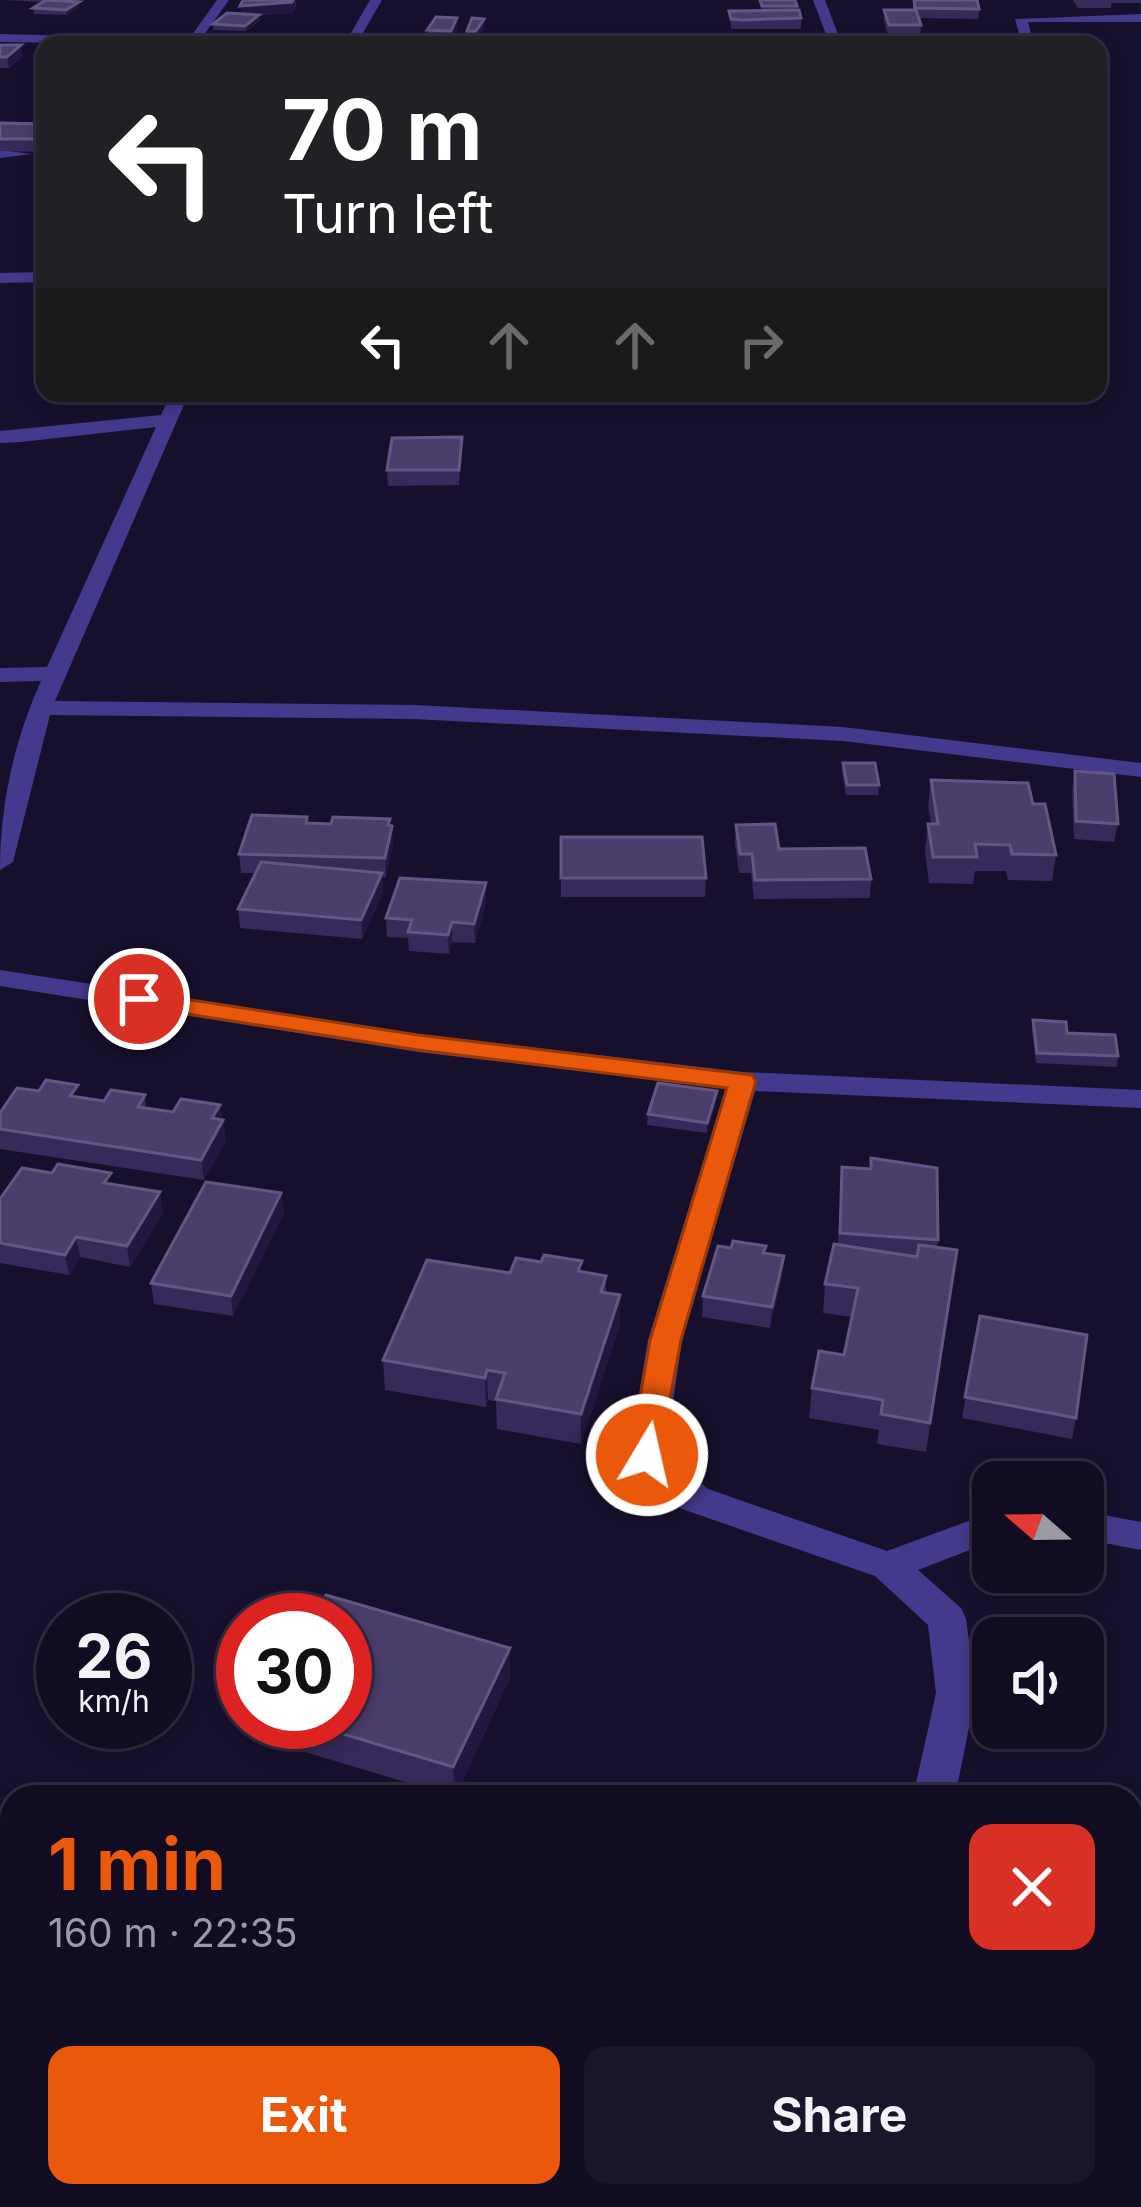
<!DOCTYPE html>
<meta charset="utf-8">
<style>
body{margin:0;font-family:Inter,sans-serif;background:#1a152a;color:#f1f3f6;height:100vh;display:flex;flex-direction:column;font-size:45px;white-space:nowrap}
*{box-sizing:border-box;margin:0}
p{font-size:39px;color:#9c9ba5}
.icon{flex:none;width:66px;height:66px;fill:none;stroke:currentColor;stroke-width:2;stroke-linecap:round;stroke-linejoin:round}
.map{position:relative;flex:1;overflow:hidden}
.drawer{position:absolute;left:0px;top:1785px;width:1143px;height:423px;display:flex;flex-direction:column;background:#110c22;border-radius:36px 36px 0 0;box-shadow:0 6px 18px #0003,0 0 0 3px #302c40}
.drawer>*{flex:none}
.top-card{position:absolute;left:36px;top:36px;width:1071px;height:366px;border-radius:24px;box-shadow:0 6px 18px #0003,0 0 0 3px #302c40;background:#202124;color:#fff;overflow:hidden}
.needle{width:78px;rotate:290deg}
.controls{position:absolute;left:972px;top:1461px;display:grid;gap:24px}
.controls a{display:grid;place-items:center;width:132px;height:132px;border-radius:24px;background:#110c22;box-shadow:0 6px 18px #0003,0 0 0 3px #302c40;font-size:60px}
.speed{position:absolute;left:36px;top:1593px;display:flex;gap:24px;font-size:60px;font-weight:700;text-align:center}
.speed>*{display:grid;place-content:center;width:156px;height:156px;border-radius:50%;background:#110c22;box-shadow:0 6px 18px #0003,0 0 0 3px #302c40;line-height:1}
.speed small{font-size:30px;font-weight:400}
.speed .limit{border:18px solid #d22;background:#fff;color:#111}
.pin{position:absolute;display:grid;place-items:center;width:102px;height:102px;color:#fff;margin:-51px;border:6px solid #fff;border-radius:50%;box-shadow:0 3px 12px #0007}
.me{position:absolute;width:132px;margin:-66px;rotate:9deg;stroke-linejoin:round;filter:drop-shadow(0 0 9px #0008)}
.turn{display:flex;align-items:center;gap:42px;height:252px;padding:0 48px;font-size:54px}
.turn .icon{width:156px;height:156px;stroke-width:2.5}
.turn b{display:block;font-size:84px;line-height:102px}
.lanes{display:flex;align-items:center;height:114px;padding:0 48px;background:#0003;justify-content:center;gap:60px;direction:ltr}
.lanes .off{opacity:.35}
.round{display:grid;place-items:center;flex:none;width:126px;height:126px;border-radius:24px;background:#1a152a}
.summary{display:flex;align-items:center;justify-content:space-between;height:204px;padding:0 48px}
h1{font-size:72px;font-weight:700;line-height:90px;color:#ea580c}
.primary-button{display:flex;gap:24px;margin-top:auto;padding:24px 48px}
.primary-button a{flex:1;height:138px;border-radius:24px;background:#ea580c;color:#fff;font-size:48px;font-weight:700;line-height:138px;text-align:center}
.primary-button a+a{background:#1a152a;color:#f1f3f6}
.map>svg:first-child{display:block}
</style>
<div class="map">
<svg width="1141" height="2207" viewBox="0 0 1141 2207">
<rect width="100%" height="100%" fill="#17102d"/>
<g fill="none" stroke-linecap="round" stroke-linejoin="round">
<path fill="#433a8d" fill-rule="evenodd" d="M 217,0 L 229,0 L 201,39 L 285,45 L 0,42 L 0,34 L 189,39 Z
M 370,0 L 382,0 L 356,45 L 344,45 Z
M 813,0 L 825,0 L 842,45 L 830,45 Z
M 1141,14 L 1141,22 L 1028,22 L 1034,45 L 1022,45 L 1015,19 Z
M 0,150 L 32,154 L 0,158 Z
M 45,272 L 45,282 L 0,283 L 0,273 Z
M 171,393 L 189,393 L 55,701 L 414,705 L 843,727 L 1141,763 L 1141,777 L 843,741 L 414,719 L 50,715 L 13,862 L 0,870 C 0,805 14,741 41,681 L 0,682 L 0,668 L 47,667 L 156,427 L 21,442 L 0,443 L 0,431 L 161,415 Z
M 0,970 L 418,1034 L 743,1072 L 1141,1090 L 1141,1108 L 755,1091 L 682,1340 L 666,1451 L 708,1489 L 887,1551 L 993,1512 L 993,1541 L 918,1570 L 961,1608 L 966,1619 L 976,1693 L 955,1797 L 913,1797 L 936,1693 L 928,1625 L 875,1576 L 682,1509 L 629,1455 L 648,1340 L 726,1088 L 418,1052 L 0,986 Z
M 1083,1511 L 1141,1522 L 1141,1550 L 1083,1539 Z"/>
</g>
<path fill="#37295a" d="M 5,0 L 85,0 L 79,4 L 79,7 L 67,15 L 34,14 L 33,8 L 43,2 Z
M 243,0 L 296,0 L 296,5 L 293,13 L 259,15 L 260,20 L 246,31 L 213,30 L 213,24 L 241,14 Z
M 758,0 L 795,0 L 801,18 L 801,29 L 731,29 L 729,11 L 762,11 Z
M 913,0 L 979,9 L 978,19 L 919,18 L 921,25 L 920,36 L 918,36 L 922,45 L 884,45 L 883,35 L 888,36 L 884,21 L 884,10 L 913,10 Z
M 1073,0 L 1141,0 L 1141,3 L 1111,3 L 1111,8 L 1078,8 Z
M 457,18 L 457,28 L 451,42 L 427,41 L 427,30 Z
M 484,29 L 476,42 L 467,42 L 467,31 Z
M 974,35 L 1014,43 L 1014,45 L 975,45 Z
M 0,45 L 21,45 L 23,56 L 9,68 L 0,68 Z
M 0,123 L 44,124 L 45,146 L 41,152 L 0,151 Z
M 462,437 L 459,485 L 388,486 L 387,470 Z
M 843,763 L 879,785 L 878,795 L 846,795 L 842,772 Z
M 1075,771 L 1118,824 L 1114,842 L 1074,839 L 1072,789 Z
M 931,780 L 1033,804 L 1056,855 L 1052,881 L 1008,880 L 1006,871 L 975,871 L 973,884 L 929,883 L 925,850 L 928,824 L 931,824 L 928,806 Z
M 307,817 L 308,823 L 390,826 L 393,844 L 386,877 L 382,877 L 383,892 L 362,939 L 240,928 L 238,909 L 256,873 L 241,873 L 239,854 Z
M 736,825 L 779,849 L 871,879 L 870,898 L 754,899 L 751,873 L 739,873 L 735,843 Z
M 561,837 L 706,878 L 705,897 L 561,897 Z
M 486,902 L 475,943 L 452,942 L 449,954 L 409,951 L 408,938 L 387,937 L 386,918 Z
M 1033,1020 L 1067,1033 L 1118,1056 L 1117,1067 L 1036,1063 L 1032,1031 Z
M 145,1095 L 146,1108 L 173,1112 L 220,1105 L 226,1140 L 204,1180 L 0,1149 L 0,1113 L 80,1098 L 104,1101 Z
M 716,1101 L 707,1133 L 647,1125 L 648,1114 Z
M 871,1158 L 938,1240 L 937,1247 L 957,1250 L 926,1452 L 877,1444 L 879,1430 L 809,1418 L 812,1388 L 844,1355 L 852,1317 L 823,1313 L 825,1284 L 838,1245 L 842,1167 L 870,1169 Z
M 113,1184 L 163,1213 L 130,1267 L 80,1257 L 69,1275 L 0,1263 L 0,1199 Z
M 281,1193 L 284,1213 L 233,1316 L 154,1304 L 151,1283 Z
M 766,1246 L 765,1253 L 782,1277 L 770,1328 L 702,1317 L 703,1296 L 731,1248 Z
M 582,1272 L 606,1276 L 606,1293 L 620,1295 L 620,1324 L 581,1444 L 497,1429 L 496,1401 L 488,1400 L 486,1407 L 385,1390 L 383,1360 L 510,1273 Z
M 980,1316 L 1076,1418 L 1072,1439 L 962,1418 Z
M 510,1648 L 510,1678 L 455,1797 L 265,1740 L 263,1722 L 345,1722 Z
M 1131,1854 L 1141,1856 L 1141,2100 L 1131,2098 Z"/>
<path fill="#221741" d="M 296,0 L 293,13 L 259,15 L 260,20 L 246,31 L 240,6 Z
M 79,2 L 79,7 L 67,15 L 66,10 Z
M 457,18 L 457,28 L 451,42 L 451,31 Z
M 484,19 L 484,29 L 476,42 L 476,31 Z
M 21,45 L 23,56 L 9,68 L 7,57 Z
M 44,124 L 45,146 L 41,152 L 40,130 Z
M 390,819 L 391,833 L 392,826 L 393,844 L 386,877 L 385,858 Z
M 382,873 L 383,892 L 362,939 L 361,920 Z
M 486,883 L 486,902 L 475,943 L 474,924 Z
M 452,922 L 452,942 L 449,954 L 448,935 Z
M 717,1091 L 716,1101 L 707,1133 L 707,1123 Z
M 220,1105 L 226,1140 L 204,1180 L 201,1160 L 212,1118 Z
M 160,1192 L 163,1213 L 130,1267 L 127,1246 Z
M 281,1193 L 284,1213 L 233,1316 L 231,1296 Z
M 76,1237 L 80,1257 L 69,1275 L 65,1255 Z
M 784,1256 L 782,1277 L 770,1328 L 772,1307 Z
M 620,1295 L 620,1324 L 581,1444 L 581,1414 Z
M 487,1370 L 488,1400 L 486,1407 L 485,1378 Z
M 510,1648 L 510,1678 L 455,1797 L 453,1767 Z"/>
<path fill="#493d6c" stroke="#625683" stroke-width="3" d="M 46,0 L 79,2 L 66,10 L 33,8 Z
M 243,0 L 293,0 L 292,2 L 240,6 Z
M 760,0 L 795,0 L 797,6 L 762,6 Z
M 914,0 L 977,0 L 979,9 L 915,8 Z
M 799,10 L 801,18 L 742,20 L 731,19 L 729,11 Z
M 884,10 L 916,10 L 921,25 L 889,25 Z
M 227,13 L 259,15 L 245,26 L 213,24 Z
M 436,17 L 457,18 L 451,31 L 427,30 Z
M 472,18 L 484,19 L 476,31 L 467,31 Z
M 883,35 L 918,36 L 922,45 L 886,45 Z
M 974,35 L 1011,35 L 1014,43 L 977,43 Z
M 117,40 L 173,41 L 170,45 L 112,45 Z
M 223,43 L 275,44 L 221,45 Z
M 0,45 L 21,45 L 7,57 L 0,57 Z
M 0,123 L 44,124 L 40,130 L 45,130 L 45,132 L 39,139 L 0,139 Z
M 462,437 L 459,470 L 387,470 L 392,438 Z
M 843,763 L 875,763 L 879,785 L 847,785 Z
M 1075,771 L 1114,774 L 1118,824 L 1076,821 Z
M 931,780 L 1028,783 L 1033,804 L 1045,804 L 1056,855 L 1012,854 L 1010,845 L 975,844 L 977,857 L 933,857 L 928,824 L 938,824 Z
M 252,815 L 307,817 L 306,823 L 331,824 L 333,817 L 390,819 L 388,825 L 392,826 L 385,858 L 239,854 Z
M 775,824 L 779,849 L 865,848 L 871,879 L 755,880 L 752,854 L 740,854 L 736,825 Z
M 561,837 L 702,837 L 706,878 L 561,878 Z
M 261,862 L 382,873 L 361,920 L 238,909 Z
M 400,878 L 486,883 L 474,924 L 452,922 L 448,935 L 408,932 L 412,920 L 386,918 Z
M 1033,1020 L 1066,1022 L 1067,1033 L 1115,1035 L 1118,1056 L 1037,1053 Z
M 46,1080 L 78,1085 L 70,1096 L 104,1101 L 111,1090 L 145,1095 L 138,1107 L 173,1112 L 181,1099 L 220,1105 L 212,1118 L 223,1120 L 201,1160 L 0,1129 L 0,1113 L 17,1088 L 39,1091 Z
M 658,1083 L 717,1091 L 707,1123 L 648,1114 Z
M 871,1158 L 937,1168 L 938,1240 L 840,1233 L 842,1167 L 871,1169 Z
M 58,1164 L 111,1173 L 104,1183 L 160,1192 L 127,1246 L 76,1237 L 65,1255 L 0,1243 L 0,1199 L 22,1168 L 52,1173 Z
M 206,1182 L 281,1193 L 231,1296 L 151,1283 Z
M 733,1241 L 766,1246 L 763,1253 L 784,1256 L 772,1307 L 703,1296 L 718,1246 L 731,1248 Z
M 834,1244 L 917,1257 L 919,1245 L 957,1250 L 930,1423 L 881,1414 L 883,1400 L 812,1388 L 819,1351 L 844,1355 L 858,1288 L 825,1284 Z
M 544,1255 L 582,1261 L 578,1271 L 606,1276 L 601,1292 L 620,1295 L 581,1414 L 496,1399 L 505,1373 L 487,1370 L 485,1378 L 383,1360 L 427,1260 L 510,1273 L 516,1258 L 541,1262 Z
M 980,1316 L 1087,1335 L 1076,1418 L 965,1397 Z
M 326,1595 L 510,1648 L 453,1767 L 303,1722 L 345,1722 L 345,1620 L 312,1620 Z
M 1131,1854 L 1141,1856 L 1141,2069 L 1131,2067 Z
M 281,2196 L 372,2196 L 415,2207 L 277,2207 Z
M 129,2200 L 165,2206 L 127,2207 Z"/>
<path fill="#ea580c" stroke="#983908" stroke-width="3" d="M 139,992 L 418,1035 L 752,1075 L 756,1081 L 681,1340 L 658,1463 L 635,1463 L 630,1455 L 650,1340 L 727,1088 L 418,1050 L 130,1005 L 126,999 Z"/>
</svg>
<div class="controls">
<a><svg class="needle" viewBox="-14 -14 28 28"><path d="M0-13l5 13h-10z" fill="#e53935"/><path d="M0 13l5-13h-10z" fill="#9c9ba5"/></svg></a>
<a><svg class="icon" aria-label="sound" viewBox="0 0 24 24"><path d="M4 9h4l5-4v14l-5-4H4zM17 9q2 3 0 6"/></svg></a>
</div>
<div class="speed"><div>26<small>km/h</small></div><div class="limit">30</div></div>
<div class="pin" style="left:139px;top:999px;background:#d93025"><svg class="icon" aria-label="arrive" viewBox="0 0 24 24"><path d="M6 21V4h12l-3 4 3 4H6"/></svg></div>
<svg class="me" style="left:647px;top:1455px" viewBox="-20 -20 40 40"><circle r="17" fill="#ea580c" stroke="#fff" stroke-width="3"/><path d="M0-11L8 9 0 5-8 9z" fill="#fff"/></svg>
<div class="top-card">
<div class="turn"><svg class="icon" aria-label="left" viewBox="0 0 24 24"><path d="M17 20v-9H6M10 6l-5 5 5 5"/></svg><div><b>70 m</b>Turn left</div></div>
<div class="lanes"><svg class="icon" aria-label="left" viewBox="0 0 24 24"><path d="M17 20v-9H6M10 6l-5 5 5 5"/></svg><svg class="icon off" aria-label="ahead" viewBox="0 0 24 24"><path d="M12 20V5M6 11l6-6 6 6"/></svg><svg class="icon off" aria-label="ahead" viewBox="0 0 24 24"><path d="M12 20V5M6 11l6-6 6 6"/></svg><svg class="icon off" aria-label="right" viewBox="0 0 24 24"><path d="M7 20v-9h11M14 6l5 5-5 5"/></svg></div>
</div>
<section class="drawer">
<div class="summary"><div><h1>1 min</h1><p>160 m · 22:35</p></div><a class="round" style="background:#d93025;color:#fff"><svg class="icon" aria-label="close" viewBox="0 0 24 24"><path d="M6 6l12 12M18 6L6 18"/></svg></a></div>
<div class="primary-button"><a>Exit</a><a>Share</a></div>
</section>
</div>
